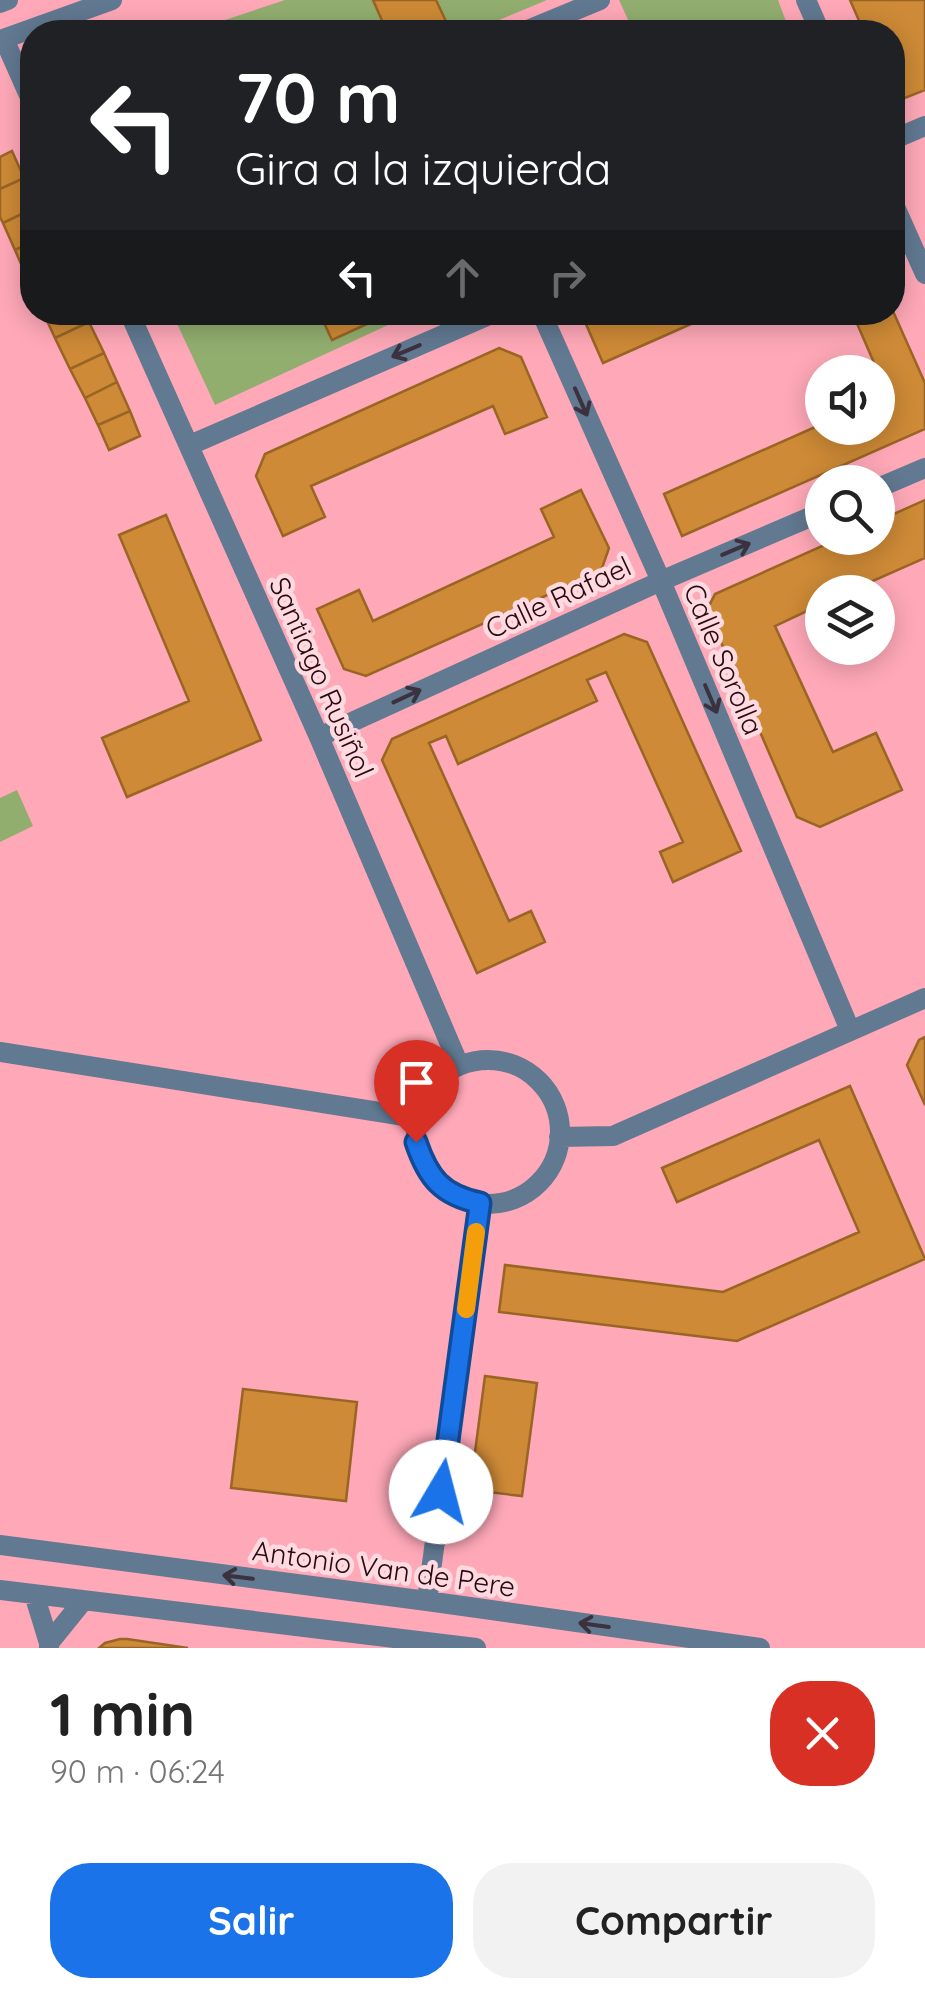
<!DOCTYPE html>
<html lang="es">
<meta charset="utf-8">
<style>
body{margin:0;font-family:Quicksand,sans-serif;background:#f2f2f2;color:#222;height:100vh;display:flex;flex-direction:column;font-size:38px;white-space:nowrap}
*{box-sizing:border-box;margin:0}
p{font-size:32px;color:#767676}
.icon{flex:none;width:55px;height:55px;fill:none;stroke:currentColor;stroke-width:2;stroke-linecap:round;stroke-linejoin:round}
.map{position:relative;height:1648px;overflow:hidden}
.details{display:flex;flex-direction:column;background:#fff;flex:1}
.details>*{flex:none}
.hud{position:absolute;left:20px;top:20px;width:885px;height:305px;border-radius:40px;box-shadow:0 5px 25px #0003;background:#202124;color:#fff;overflow:hidden}
.fabs{position:absolute;left:805px;top:355px;display:grid;gap:20px}
.fabs a{display:grid;place-items:center;width:90px;height:90px;border-radius:50%;background:#fff;box-shadow:0 5px 25px #0003;font-size:50px}
.pin{position:absolute;display:grid;place-items:center;width:85px;height:85px;color:#fff;margin:-102px -42px;border-radius:50% 50% 50% 0;rotate:-45deg;box-shadow:0 0 10px #0007}
.pin .icon{rotate:45deg}
.me{position:absolute;width:110px;margin:-55px;rotate:8deg;stroke-linejoin:round;filter:drop-shadow(0 0 8px #0008)}
.turn{display:flex;align-items:center;gap:35px;height:210px;padding:0 50px;font-size:45px}
.turn .icon{width:130px;height:130px;stroke-width:2.5}
.turn b{display:block;font-size:70px;line-height:85px}
.lanes{display:flex;align-items:center;height:95px;padding:0 50px;background:#0003;justify-content:center;gap:50px;direction:ltr}
.lanes .off{opacity:.35}
.round{display:grid;place-items:center;flex:none;width:105px;height:105px;border-radius:40px;background:#f2f2f2}
.summary{display:flex;align-items:center;justify-content:space-between;height:170px;padding:0 50px}
h1{font-size:60px;font-weight:700;line-height:75px}
.action{display:flex;gap:20px;margin-top:auto;padding:20px 50px}
.action a{flex:1;height:115px;border-radius:40px;background:#1a73e8;color:#fff;font-size:40px;font-weight:700;line-height:115px;text-align:center}
.action a+a{background:#f2f2f2;color:#222}
.map>svg:first-child{display:block}
</style>
<div class="map">
<svg width="925" height="1648" viewBox="0 0 925 1648">
<rect width="100%" height="100%" fill="#ffa8b8"/>
<path fill="#92ae6f" d="M 285,0 L 547,0 L 470,32 L 189,32 Z
M 619,0 L 778,0 L 790,32 L 611,32 L 630,24 Z
M 172,313 L 414,313 L 215,405 Z
M 17,790 L 33,826 L 0,842 L 0,798 Z"/>
<path fill="#ce8a36" stroke="#996524" stroke-width="2.5" d="M 373,0 L 436,0 L 451,32 L 387,32 Z
M 850,0 L 925,0 L 925,90 L 895,102 L 892,95 L 892,32 L 864,32 Z
M 12,151 L 24,178 L 0,189 L 0,157 Z
M 24,178 L 32,195 L 32,209 L 3,223 L 0,217 L 0,189 Z
M 32,209 L 32,242 L 15,250 L 3,223 Z
M 32,242 L 32,278 L 28,280 L 15,250 Z
M 892,309 L 925,383 L 925,429 L 682,536 L 664,494 L 822,424 L 822,428 L 878,428 L 878,400 L 888,395 L 852,312 L 892,312 Z
M 43,312 L 85,312 L 89,322 L 55,338 Z
M 319,312 L 393,312 L 332,340 Z
M 588,312 L 718,312 L 603,363 L 582,315 Z
M 89,322 L 104,353 L 70,369 L 55,338 Z
M 499,348 L 521,357 L 547,417 L 505,434 L 493,406 L 311,486 L 325,517 L 283,536 L 256,476 L 265,454 Z
M 104,353 L 117,382 L 85,398 L 70,369 Z
M 117,382 L 130,411 L 98,425 L 85,398 Z
M 130,411 L 140,436 L 109,450 L 98,425 Z
M 581,490 L 609,548 L 601,571 L 366,676 L 344,669 L 317,609 L 359,590 L 373,621 L 554,537 L 541,509 Z
M 925,500 L 925,558 L 848,592 L 822,592 L 822,604 L 775,626 L 833,752 L 876,733 L 902,790 L 820,827 L 797,817 L 707,610 L 715,594 L 840,538 L 878,538 L 878,521 Z
M 166,515 L 261,740 L 127,797 L 102,738 L 189,701 L 119,535 Z
M 624,634 L 647,642 L 741,851 L 673,882 L 660,852 L 683,842 L 606,672 L 587,680 L 597,701 L 458,764 L 446,736 L 429,743 L 509,921 L 531,911 L 545,942 L 477,973 L 382,760 L 392,739 Z
M 925,1037 L 925,1105 L 907,1065 L 919,1040 Z
M 850,1086 L 925,1259 L 737,1341 L 499,1312 L 505,1265 L 723,1292 L 859,1232 L 819,1140 L 677,1202 L 662,1168 Z
M 485,1376 L 537,1383 L 522,1496 L 470,1490 Z
M 243,1389 L 357,1402 L 346,1501 L 231,1488 Z
M 120,1639 L 127,1639 L 188,1648 L 99,1648 L 105,1643 Z"/>
<g fill="none" stroke-linecap="round" stroke-linejoin="round">
<path stroke="#617991" stroke-width="20" d="M 806,0 L 820,32
M 0,3 L 8,0
M 523,32 L 600,0
M 4,39 L 32,102
M 0,40 L 112,0
M 892,140 L 925,126
M 892,200 L 925,274
M 129,312 L 319,737 L 459,1065
M 541,312 L 661,581 L 850,1030
M 190,445 L 496,312
M 878,488 L 925,468
M 319,737 L 661,581 L 822,512
M 0,1052 L 417,1118
M416 1132a72 72 0 1 1 144 0a72 72 0 1 1-144 0Z
M 559,1137 L 613,1136 L 925,998
M 0,1545 L 427,1601 L 760,1648
M 0,1590 L 476,1648
M 34,1594 L 49,1643 L 49,1648
M 427,1601 L 480,1203
M 49,1643 L 83,1601"/>
</g>
<defs><path id="oneway-shaft" d="M-6 0H5M1.5-3L5.5 0L1.5 3" fill="none" stroke-width="1.6" stroke-linecap="round" stroke-linejoin="round" transform="scale(2.5)"/></defs>
<g stroke="#3c313e">
<use href="#oneway-shaft" transform="translate(406 351) rotate(157)"/>
<use href="#oneway-shaft" transform="translate(581 402) rotate(66)"/>
<use href="#oneway-shaft" transform="translate(736 549) rotate(-23)"/>
<use href="#oneway-shaft" transform="translate(407 696) rotate(-25)"/>
<use href="#oneway-shaft" transform="translate(711 699) rotate(67)"/>
<use href="#oneway-shaft" transform="translate(238 1577) rotate(-173)"/>
<use href="#oneway-shaft" transform="translate(594 1625) rotate(-172)"/>
</g>
<g fill="none" stroke-linecap="round" stroke-linejoin="round">
<defs>
<path id="route" d="M 416,1142 C 428,1178 442,1195 480,1203 L 441,1492"/>
</defs>
<use href="#route" stroke="#114b97" stroke-width="25"/>
<use href="#route" stroke="#1a73e8" stroke-width="18"/>
<path stroke="#f59e0b" stroke-width="18" d="M 466,1309 L 476,1232"/>
</g>
<g text-anchor="middle" dominant-baseline="central" stroke-width="9" stroke-linejoin="round" paint-order="stroke">
<g font-size="28" fill="#280a11" stroke="#ffdae0">
<text transform="translate(558 597) rotate(-25)">Calle Rafael</text>
<text transform="translate(724 659) rotate(67)">Calle Sorolla</text>
<text transform="translate(322 677) rotate(66)">Santiago Rusiñol</text>
<text transform="translate(384 1568) rotate(8)">Antonio Van de Pere</text>
</g>
</g>
</svg>
<div class="fabs">
<a><svg class="icon" aria-label="sound" viewBox="0 0 24 24"><path d="M4 9h4l5-4v14l-5-4H4zM17 9q2 3 0 6"/></svg></a>
<a><svg class="icon" aria-label="search" viewBox="0 0 24 24"><circle cx="10" cy="10" r="6"/><path d="M15 15l6 6"/></svg></a>
<a><svg class="icon" aria-label="layers" viewBox="0 0 24 24"><path d="M12 4l9 5-9 5-9-5zM3 14l9 5 9-5"/></svg></a>
</div>
<div class="pin" style="left:416px;top:1142px;background:#d93025"><svg class="icon" aria-label="arrive" viewBox="0 0 24 24"><path d="M6 21V4h12l-3 4 3 4H6"/></svg></div>
<svg class="me" style="left:441px;top:1492px" viewBox="-20 -20 40 40"><circle r="19" fill="#fff"/><path d="M0-13L10 11 0 6-10 11z" fill="#1a73e8"/></svg>
<div class="hud">
<div class="turn"><svg class="icon" aria-label="left" viewBox="0 0 24 24"><path d="M17 20v-9H6M10 6l-5 5 5 5"/></svg><div><b>70 m</b>Gira a la izquierda</div></div>
<div class="lanes"><svg class="icon" aria-label="left" viewBox="0 0 24 24"><path d="M17 20v-9H6M10 6l-5 5 5 5"/></svg><svg class="icon off" aria-label="ahead" viewBox="0 0 24 24"><path d="M12 20V5M6 11l6-6 6 6"/></svg><svg class="icon off" aria-label="right" viewBox="0 0 24 24"><path d="M7 20v-9h11M14 6l5 5-5 5"/></svg></div>
</div>
</div>
<section class="details">
<div class="summary"><div><h1>1 min</h1><p>90 m · 06:24</p></div><a class="round" style="background:#d93025;color:#fff"><svg class="icon" aria-label="close" viewBox="0 0 24 24"><path d="M6 6l12 12M18 6L6 18"/></svg></a></div>
<div class="action"><a>Salir</a><a>Compartir</a></div>
</section>
